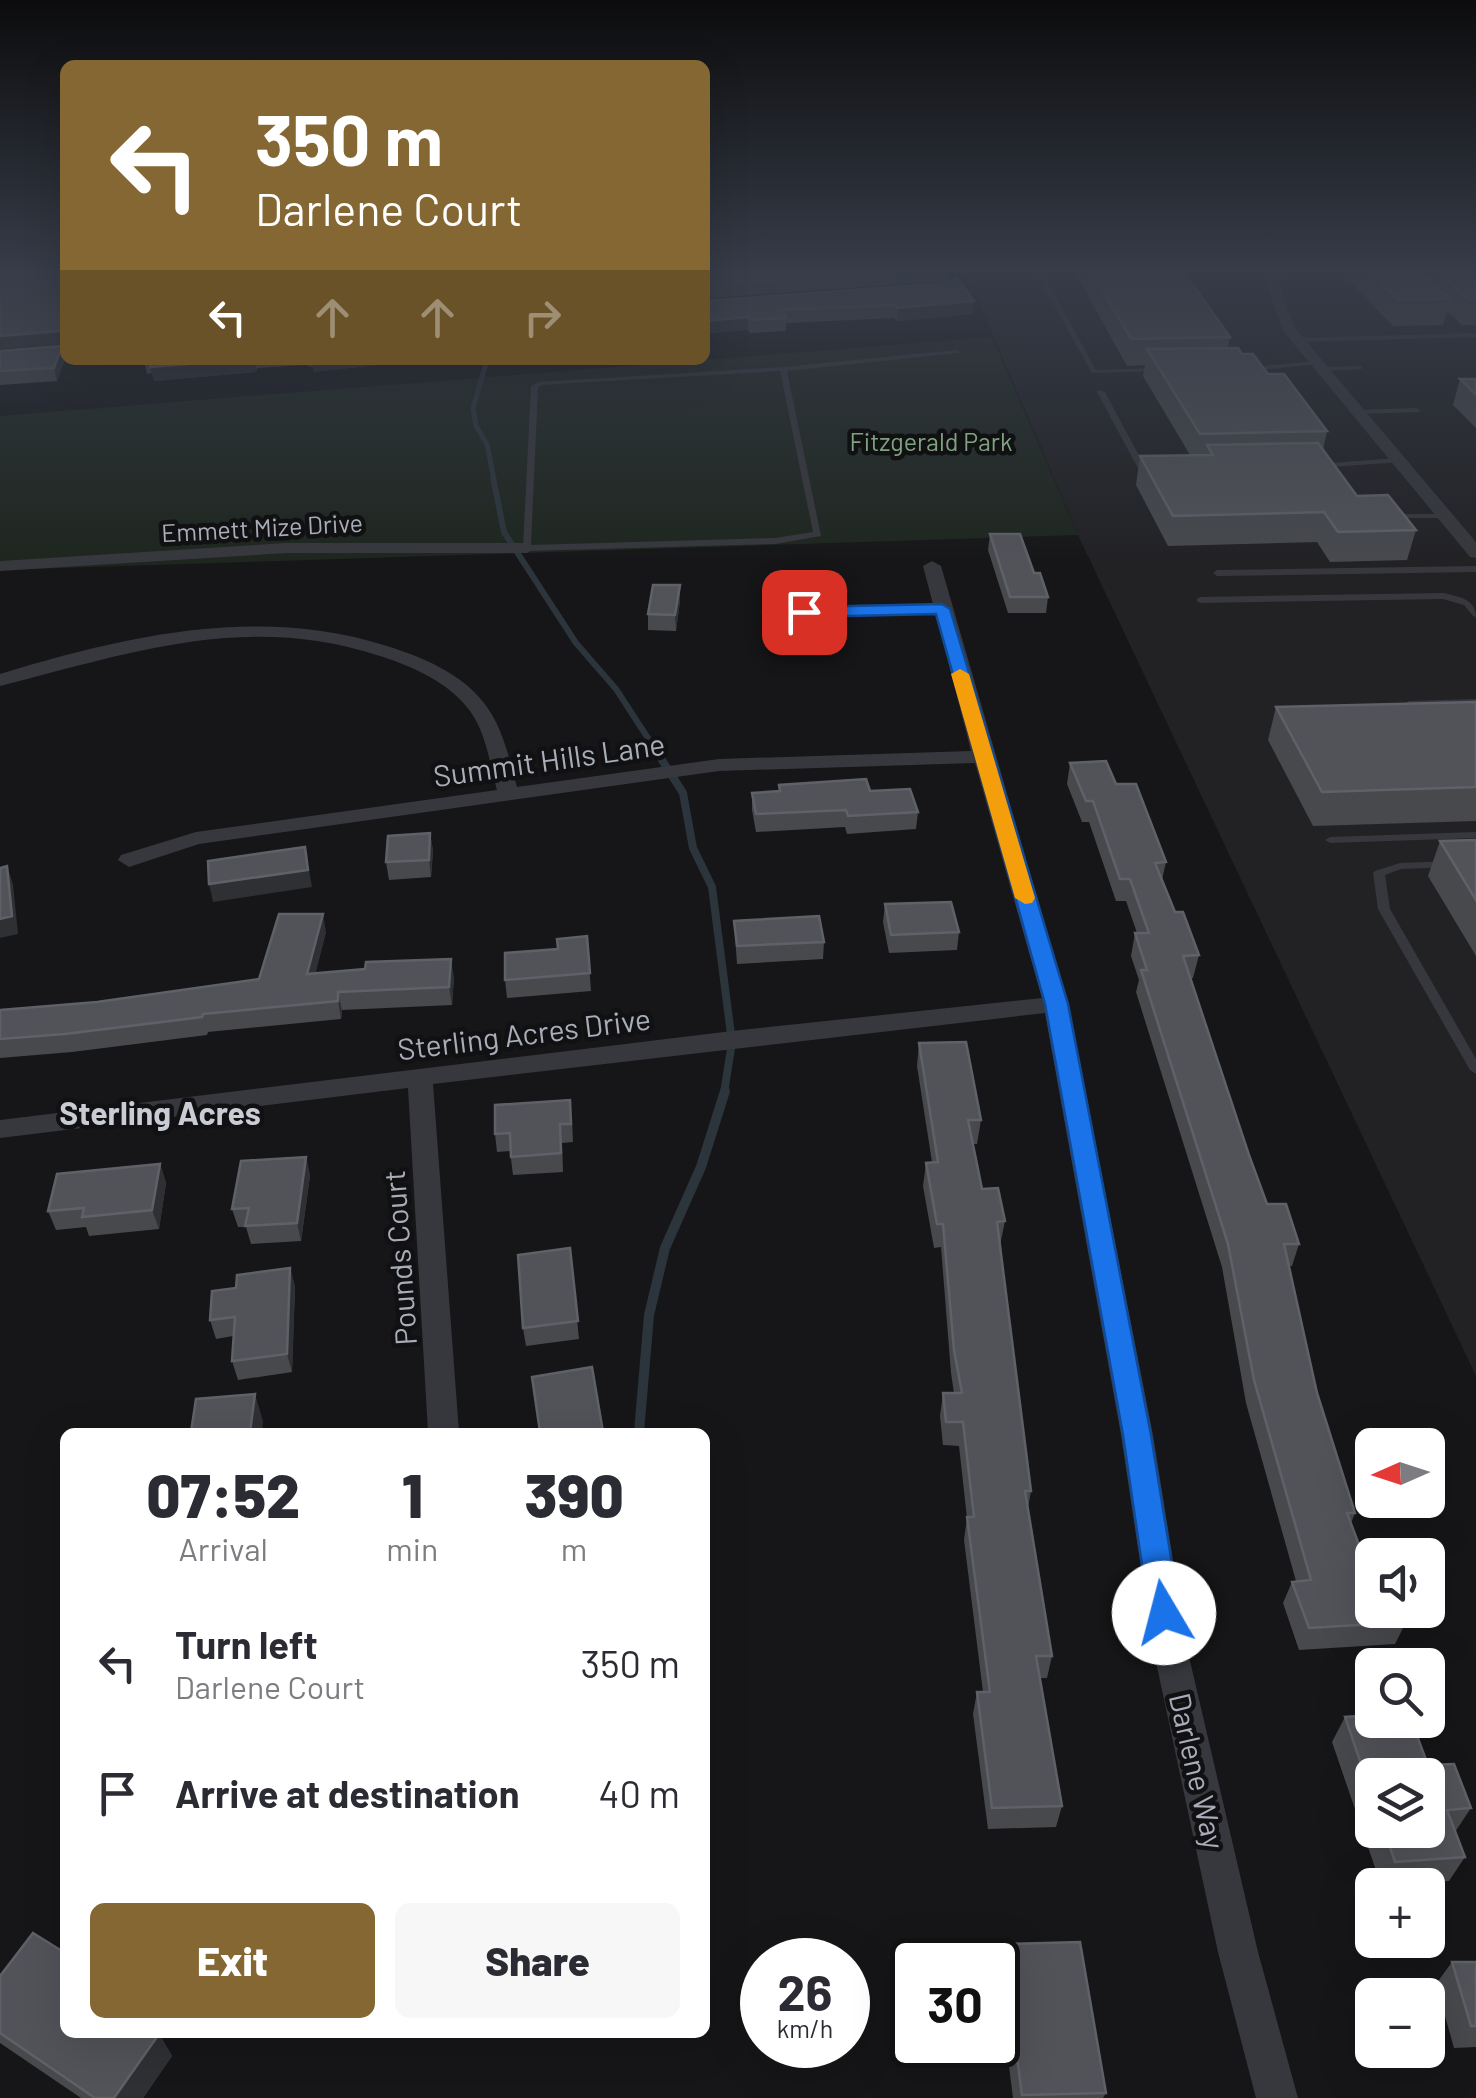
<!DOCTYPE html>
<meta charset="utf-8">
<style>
body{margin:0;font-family:Barlow,sans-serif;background:#f7f7f7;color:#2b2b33;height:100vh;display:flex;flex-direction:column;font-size:38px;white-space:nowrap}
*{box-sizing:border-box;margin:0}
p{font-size:32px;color:#7c7c81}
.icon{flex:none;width:55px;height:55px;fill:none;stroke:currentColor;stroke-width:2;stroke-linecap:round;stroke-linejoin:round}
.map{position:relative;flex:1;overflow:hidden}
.details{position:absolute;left:60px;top:1428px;width:650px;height:610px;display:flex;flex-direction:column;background:#fff;border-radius:15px;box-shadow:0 10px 40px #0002}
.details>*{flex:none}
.banner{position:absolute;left:60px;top:60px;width:650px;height:305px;border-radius:15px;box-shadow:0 10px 40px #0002;background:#856733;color:#fff;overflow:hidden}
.needle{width:65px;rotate:267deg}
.buttons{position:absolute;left:1355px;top:1428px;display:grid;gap:20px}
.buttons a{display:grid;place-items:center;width:90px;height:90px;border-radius:15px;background:#fff;box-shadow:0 10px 40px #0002;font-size:50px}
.speed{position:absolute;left:740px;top:1938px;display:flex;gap:20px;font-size:50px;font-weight:700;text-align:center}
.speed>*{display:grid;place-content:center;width:130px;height:130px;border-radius:50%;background:#fff;box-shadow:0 10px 40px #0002;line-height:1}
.speed small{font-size:25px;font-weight:400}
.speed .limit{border:5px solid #111;border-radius:15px;background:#fff;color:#111}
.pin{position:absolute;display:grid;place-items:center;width:85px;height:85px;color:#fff;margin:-42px;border-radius:20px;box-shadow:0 5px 15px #0006}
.me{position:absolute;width:110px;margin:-55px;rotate:352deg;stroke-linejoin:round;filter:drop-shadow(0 0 8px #0008)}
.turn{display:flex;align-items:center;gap:35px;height:210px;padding:0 30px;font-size:45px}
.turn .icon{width:130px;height:130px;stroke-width:2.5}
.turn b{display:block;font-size:70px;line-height:85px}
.lanes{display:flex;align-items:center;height:95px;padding:0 30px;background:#0003;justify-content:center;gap:50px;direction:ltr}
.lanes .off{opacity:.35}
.eta{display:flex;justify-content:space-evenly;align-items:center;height:170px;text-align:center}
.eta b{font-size:60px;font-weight:800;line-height:70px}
.cta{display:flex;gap:20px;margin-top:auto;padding:20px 30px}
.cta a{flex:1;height:115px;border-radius:15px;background:#856733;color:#fff;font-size:40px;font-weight:800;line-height:115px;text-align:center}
.cta a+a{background:#f7f7f7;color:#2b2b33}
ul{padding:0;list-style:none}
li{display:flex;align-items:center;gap:30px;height:130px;padding:0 30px}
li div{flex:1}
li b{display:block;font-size:38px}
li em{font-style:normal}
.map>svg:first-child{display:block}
</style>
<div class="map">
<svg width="1476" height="2098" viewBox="0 0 1476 2098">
<rect width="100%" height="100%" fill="#161618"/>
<path fill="#222225" d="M 965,269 L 1476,269 L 1476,1376 L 1078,535 Z"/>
<path fill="#1e261f" d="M 992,337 L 1078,535 L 0,570 L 0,416 Z"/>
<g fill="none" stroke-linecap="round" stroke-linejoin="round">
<path stroke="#2c353c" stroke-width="5" d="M 487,360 L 473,408 L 476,426 L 487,444 L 494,480"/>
<path stroke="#2c353c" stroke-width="6" d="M 493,477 L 504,532 L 576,643 L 616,689 L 655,749"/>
<path stroke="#2c353c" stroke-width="8" d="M 653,746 L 683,793 L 693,848 L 712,887 L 732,1042 L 724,1093"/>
<path stroke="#2c353c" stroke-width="10" d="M 639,1432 L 649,1315 L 665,1248 L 701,1167 L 725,1091"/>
<path fill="#37383d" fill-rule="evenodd" d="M 1034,269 L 1040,269 L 1096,370 L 1160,368 L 1162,369 L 1162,371 L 1092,373 Z
M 1476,333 L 1476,337 L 1298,342 L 1295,340 L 1298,338 Z
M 957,350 L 960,352 L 959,353 L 787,371 L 821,536 L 775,544 L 527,551 L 523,548 L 531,386 L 538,382 L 783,367 ZM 780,371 L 813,532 L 775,538 L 531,545 L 538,387 L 542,385 Z
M 1317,361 L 1320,363 L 1319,364 L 1250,371 L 1247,369 L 1250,367 Z
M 1360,366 L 1362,367 L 1362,369 L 1322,371 L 1319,369 L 1322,367 Z
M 1098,390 L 1105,392 L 1145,467 L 1155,467 L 1155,471 L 1140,472 L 1097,392 Z
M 1416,408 L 1420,410 L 1419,412 L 1358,414 L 1354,412 L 1358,410 Z
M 1398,458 L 1402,460 L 1401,462 L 1317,468 L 1313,466 L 1317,464 Z
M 1389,514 L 1445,514 L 1449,516 L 1445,518 L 1389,518 Z
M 1476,566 L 1476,572 L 1217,576 L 1213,573 L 1217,570 Z
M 1444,593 C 1459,597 1476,599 1476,617 L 1473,616 L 1464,605 L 1443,599 L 1200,603 L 1196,600 L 1200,597 Z
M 1476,699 L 1476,705 L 1409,707 L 1404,704 L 1409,701 Z
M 1476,832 L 1476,838 L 1330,843 L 1325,840 L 1330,837 Z
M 1476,860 L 1476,866 L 1401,869 L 1385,875 L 1390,909 L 1476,1059 L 1476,1074 L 1470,1070 L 1378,909 L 1373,873 L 1375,871 L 1400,863 Z"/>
<path fill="#37383d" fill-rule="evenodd" d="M 1274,269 L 1286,269 L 1278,283 L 1295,328 L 1476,542 L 1476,558 L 1470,557 L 1284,332 L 1266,283 Z
M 286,543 L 527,543 L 535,548 L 527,553 L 286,553 L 0,571 L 0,561 Z
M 932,561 L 941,566 L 1068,1004 L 1153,1435 L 1187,1648 L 1258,1952 L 1298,2098 L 1256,2098 L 1218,1952 L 1153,1648 L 1121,1435 L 1045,1013 L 433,1084 L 459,1432 L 428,1432 L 408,1088 L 0,1138 L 0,1120 L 732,1031 L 1042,998 L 975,763 L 719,771 L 199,844 L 129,867 L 118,860 L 121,855 L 196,832 L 497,790 C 490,764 486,733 470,711 C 450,683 412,666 380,656 C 246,612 131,653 0,686 L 0,674 C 126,636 257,605 387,646 C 422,657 461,673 484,703 C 503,727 509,758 517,787 L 719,759 L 971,751 L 936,614 L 770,617 L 761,612 L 770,607 L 933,604 L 923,566 Z"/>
</g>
<path fill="#47494d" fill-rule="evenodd" d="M 705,269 L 951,269 L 950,281 L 705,298 Z
M 1073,269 L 1208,269 L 1182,269 L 1230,337 L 1228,348 L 1242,354 L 1268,374 L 1327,431 L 1323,450 L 1357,496 L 1416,530 L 1407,560 L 1330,562 L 1317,542 L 1168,546 L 1136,485 L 1140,456 L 1190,455 L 1143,376 L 1145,365 L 1127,366 Z
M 1351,269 L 1476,269 L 1476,325 L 1462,325 L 1447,311 L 1443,325 L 1393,326 L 1349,280 Z
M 705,301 L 974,301 L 973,314 L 897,321 L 894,318 L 786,323 L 786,331 L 750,333 L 748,330 Z
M 62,346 L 57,381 L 0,385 L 0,351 Z
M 144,360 L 394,360 L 394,363 L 314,372 L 313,367 L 305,365 L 257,368 L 256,372 L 154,381 L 152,373 L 147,374 Z
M 1460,379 L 1476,379 L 1476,428 L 1453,405 Z
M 990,534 L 1034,573 L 1048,597 L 1046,613 L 1008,613 L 988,550 Z
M 680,601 L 676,631 L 648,630 L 648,614 Z
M 1476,702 L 1476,821 L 1313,826 L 1268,740 L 1276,707 Z
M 1070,763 L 1116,784 L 1166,862 L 1162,880 L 1175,912 L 1199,955 L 1193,978 L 1191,978 L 1249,1155 L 1267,1204 L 1299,1244 L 1292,1266 L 1289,1266 L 1317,1393 L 1355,1513 L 1351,1523 L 1372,1579 L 1406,1622 L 1395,1644 L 1299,1650 L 1283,1603 L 1292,1582 L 1296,1581 L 1246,1403 L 1222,1267 L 1136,992 L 1139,980 L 1131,956 L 1135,933 L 1137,933 L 1126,901 L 1116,901 L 1089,822 L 1082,822 L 1067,784 Z
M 779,785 L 870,791 L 918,812 L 916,829 L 847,834 L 845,827 L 756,832 L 752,810 L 752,793 L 779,791 Z
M 430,833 L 433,851 L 431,877 L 389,880 L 386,862 Z
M 1476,840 L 1476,956 L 1428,876 L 1440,841 Z
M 885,904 L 959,932 L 957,950 L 889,953 L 883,922 Z
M 734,921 L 824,942 L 823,959 L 737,964 Z
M 326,932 L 315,973 L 454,977 L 452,1005 L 342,1010 L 341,1019 L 208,1032 L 207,1035 L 72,1052 L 0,1058 L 0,1010 L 97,1002 L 259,979 Z
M 587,936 L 591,991 L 507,998 L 505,980 L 558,949 Z
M 919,1043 L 981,1120 L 977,1144 L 973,1144 L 982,1189 L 1005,1221 L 1000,1245 L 1031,1491 L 1028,1508 L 1052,1656 L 1047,1678 L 1040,1678 L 1062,1806 L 1056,1827 L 988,1829 L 973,1714 L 977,1692 L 983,1692 L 964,1540 L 967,1518 L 959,1446 L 943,1445 L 940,1416 L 943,1393 L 954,1393 L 951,1373 L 941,1247 L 934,1248 L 923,1186 L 926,1163 L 932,1162 L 917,1066 Z
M 572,1118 L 573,1142 L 562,1143 L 563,1172 L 513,1175 L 510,1151 L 497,1152 L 495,1134 Z
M 306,1157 L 310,1176 L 301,1241 L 251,1244 L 246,1227 L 238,1227 L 232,1209 Z
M 160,1164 L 166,1183 L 159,1229 L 89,1236 L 86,1227 L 56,1230 L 48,1211 Z
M 570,1248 L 579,1339 L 526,1346 L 523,1328 Z
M 290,1268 L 295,1287 L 292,1372 L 238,1380 L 232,1361 L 233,1336 L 216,1339 L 210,1320 L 236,1288 Z
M 1345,1717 L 1428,1765 L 1471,1808 L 1455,1832 L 1465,1857 L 1449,1881 L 1381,1885 L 1332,1742 ZM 1372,1775 L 1428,1830 L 1372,1830 Z
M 1002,1944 L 1106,2093 L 1103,2098 L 1013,2098 L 998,1980 L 998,1960 Z
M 1452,1962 L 1476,1962 L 1476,2047 L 1454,2048 L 1436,1984 Z
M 0,1976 L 65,2032 L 159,2034 L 172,2056 L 143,2098 L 81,2098 L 0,2043 Z"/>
<path fill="#2f3033" d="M 1414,269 L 1430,269 L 1428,277 L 1409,286 Z
M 974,301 L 973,314 L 897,321 L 898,308 Z
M 748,317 L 748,330 L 705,334 L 705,321 Z
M 61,331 L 65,344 L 0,349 L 0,336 Z
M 62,346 L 65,360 L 57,381 L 54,368 Z
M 236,360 L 256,360 L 256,372 L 154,381 L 150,367 Z
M 312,360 L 394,360 L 394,363 L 314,372 Z
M 680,585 L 680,601 L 676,631 L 675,615 Z
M 430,833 L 433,851 L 431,877 L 429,860 Z
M 305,847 L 312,887 L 213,902 L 209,884 Z
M 7,866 L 13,884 L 18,934 L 0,938 L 0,919 Z
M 323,914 L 326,932 L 311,992 L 307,974 Z
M 451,959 L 454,977 L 452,1005 L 449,987 Z
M 338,992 L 342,1010 L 341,1019 L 338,1001 Z
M 306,1157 L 310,1176 L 301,1241 L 297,1223 Z
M 160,1164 L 166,1183 L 159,1229 L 152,1210 Z
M 290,1268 L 295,1287 L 292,1372 L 287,1354 Z
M 255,1394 L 263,1421 L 262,1432 L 250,1432 Z
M 159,2034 L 172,2056 L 143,2098 L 114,2098 Z"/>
<path fill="#525359" stroke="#5f6168" stroke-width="2.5" d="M 17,269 L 65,269 L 65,337 L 61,331 L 0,336 L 0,270 Z
M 705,269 L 951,269 L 705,285 Z
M 1090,269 L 1182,269 L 1230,337 L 1131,339 Z
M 1367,269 L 1417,269 L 1450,299 L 1399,300 Z
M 1435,269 L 1476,269 L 1476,299 L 1469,299 Z
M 957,278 L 974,301 L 898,308 L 895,305 L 782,310 L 786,318 L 750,320 L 748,317 L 705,321 L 705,301 L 949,283 Z
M 62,346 L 54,368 L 0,371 L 0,351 Z
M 1238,348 L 1242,354 L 1253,354 L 1268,374 L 1284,374 L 1327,431 L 1200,434 L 1147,349 Z
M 153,360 L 236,360 L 150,367 Z
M 1460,379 L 1476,379 L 1476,395 Z
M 1318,443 L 1357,496 L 1388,495 L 1416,530 L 1338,532 L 1324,512 L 1173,516 L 1140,456 L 1213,455 L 1207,445 Z
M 990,534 L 1020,534 L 1034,573 L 1040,573 L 1048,597 L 1010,597 Z
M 653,585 L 680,585 L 675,615 L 648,614 Z
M 1476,702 L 1476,787 L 1322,792 L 1276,707 Z
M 1106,761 L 1116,784 L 1136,784 L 1166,862 L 1155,863 L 1175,912 L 1183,912 L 1199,955 L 1183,956 L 1249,1155 L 1267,1204 L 1286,1204 L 1299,1244 L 1284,1244 L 1317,1393 L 1355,1513 L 1347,1513 L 1372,1579 L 1372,1610 L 1401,1610 L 1406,1622 L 1309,1628 L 1292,1582 L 1311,1580 L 1254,1380 L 1228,1244 L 1141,970 L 1147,970 L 1135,933 L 1149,933 L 1130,879 L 1120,879 L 1093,801 L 1086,801 L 1070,763 Z
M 866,779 L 870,791 L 910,789 L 918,812 L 848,816 L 846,810 L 756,814 L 752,793 L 780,791 L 779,785 Z
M 430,833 L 429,860 L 386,862 L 388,836 Z
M 1476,840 L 1476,900 L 1440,841 Z
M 305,847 L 308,870 L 209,884 L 208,861 Z
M 7,866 L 12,916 L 0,919 L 0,868 Z
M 951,902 L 959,932 L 891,935 L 885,904 Z
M 279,914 L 323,914 L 307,974 L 365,969 L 366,962 L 451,959 L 449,987 L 338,992 L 338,1001 L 203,1014 L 202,1017 L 65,1034 L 0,1039 L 0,1010 L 97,1002 L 259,979 Z
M 819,916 L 824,942 L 737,946 L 734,921 Z
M 587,936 L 590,973 L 505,980 L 505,953 L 558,949 L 557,939 Z
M 966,1042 L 981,1120 L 968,1120 L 982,1189 L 998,1188 L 1005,1221 L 997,1222 L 1031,1491 L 1025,1491 L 1052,1656 L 1036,1656 L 1062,1806 L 992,1808 L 977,1692 L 990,1692 L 967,1517 L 974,1517 L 963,1422 L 946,1422 L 943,1393 L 962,1393 L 954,1350 L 943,1224 L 937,1224 L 926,1163 L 938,1162 L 919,1043 Z
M 570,1100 L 571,1124 L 560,1124 L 561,1153 L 511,1157 L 510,1133 L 495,1134 L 495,1105 Z
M 306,1157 L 297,1223 L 245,1226 L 249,1208 L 232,1209 L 241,1161 Z
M 160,1164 L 152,1210 L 82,1217 L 84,1208 L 48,1211 L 57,1174 Z
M 570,1248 L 578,1321 L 523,1328 L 518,1255 Z
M 290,1268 L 287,1354 L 232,1361 L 235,1317 L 210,1320 L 212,1291 L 236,1288 L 237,1275 Z
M 592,1367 L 603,1432 L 540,1432 L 532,1377 Z
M 255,1394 L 250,1432 L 191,1432 L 196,1399 Z
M 1372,1715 L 1372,1720 L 1411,1720 L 1428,1765 L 1454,1764 L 1471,1808 L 1447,1810 L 1465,1857 L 1395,1862 L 1384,1830 L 1428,1830 L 1428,1775 L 1372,1775 L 1372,1796 L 1345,1717 Z
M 33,1933 L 65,1953 L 65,2032 L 156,2032 L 159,2034 L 114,2098 L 95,2098 L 0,2033 L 0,1976 Z
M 1080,1942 L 1106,2093 L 1022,2095 L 1002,1944 Z
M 1452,1962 L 1476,1962 L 1476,2026 L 1471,2026 Z"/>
<linearGradient id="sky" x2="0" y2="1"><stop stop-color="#0c0c0d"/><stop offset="0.48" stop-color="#363c48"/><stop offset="1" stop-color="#363c48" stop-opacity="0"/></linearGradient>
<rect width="1476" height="562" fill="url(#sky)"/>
<path fill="#1a73e8" stroke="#114b97" stroke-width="2.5" d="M 942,604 L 950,609 L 1068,1004 L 1151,1435 L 1180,1613 L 1176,1623 L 1164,1627 L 1153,1623 L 1149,1613 L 1123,1435 L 1045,1004 L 936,614 L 804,617 L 796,612 L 804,607 Z"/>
<path fill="#f59e0b" d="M 960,669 L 969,674 L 1035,898 L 1032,903 L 1025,904 L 1015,898 L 951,674 Z"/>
<g text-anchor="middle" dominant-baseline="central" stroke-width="9" stroke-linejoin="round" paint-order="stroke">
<g font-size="25" fill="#7fa381" stroke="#111113">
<text x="931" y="441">Fitzgerald Park</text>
</g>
<g font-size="25" fill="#a8adb8" stroke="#111113">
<text transform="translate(262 527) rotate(-3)">Emmett Mize Drive</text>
</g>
<g font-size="30" fill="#a8adb8" stroke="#111113">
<text transform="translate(549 759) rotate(-8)">Summit Hills Lane</text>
<text transform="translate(524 1033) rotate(-7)">Sterling Acres Drive</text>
<text transform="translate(399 1258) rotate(-94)">Pounds Court</text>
<text transform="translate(1198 1771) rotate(77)">Darlene Way</text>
</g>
<g font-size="32" font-weight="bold" fill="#c9ccd4" stroke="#111113">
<text x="160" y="1112">Sterling Acres</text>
</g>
</g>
</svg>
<div class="buttons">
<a><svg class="needle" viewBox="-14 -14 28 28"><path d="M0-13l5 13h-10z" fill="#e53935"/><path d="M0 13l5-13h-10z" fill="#7c7c81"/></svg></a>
<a><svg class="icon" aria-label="sound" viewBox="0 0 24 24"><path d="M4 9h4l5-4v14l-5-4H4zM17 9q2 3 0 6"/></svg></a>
<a><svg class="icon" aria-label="search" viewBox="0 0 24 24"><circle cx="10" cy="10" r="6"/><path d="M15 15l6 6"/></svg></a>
<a><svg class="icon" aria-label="layers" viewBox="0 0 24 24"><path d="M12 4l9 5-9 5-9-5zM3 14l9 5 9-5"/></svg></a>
<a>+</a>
<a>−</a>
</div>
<div class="speed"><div>26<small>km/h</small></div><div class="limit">30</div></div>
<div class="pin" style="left:804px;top:612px;background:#d93025"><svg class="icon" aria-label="arrive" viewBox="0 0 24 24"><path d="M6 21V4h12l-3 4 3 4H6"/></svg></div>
<svg class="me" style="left:1164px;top:1613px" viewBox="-20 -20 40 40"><circle r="19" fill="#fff"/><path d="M0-13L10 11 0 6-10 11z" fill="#1a73e8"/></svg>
<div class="banner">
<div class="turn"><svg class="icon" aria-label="left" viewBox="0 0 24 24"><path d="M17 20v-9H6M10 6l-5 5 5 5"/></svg><div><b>350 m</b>Darlene Court</div></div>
<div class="lanes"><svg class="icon" aria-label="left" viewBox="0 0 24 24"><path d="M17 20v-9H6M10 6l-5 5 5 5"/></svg><svg class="icon off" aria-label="ahead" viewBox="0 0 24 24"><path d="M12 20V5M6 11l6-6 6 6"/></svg><svg class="icon off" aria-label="ahead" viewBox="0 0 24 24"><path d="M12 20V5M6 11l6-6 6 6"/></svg><svg class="icon off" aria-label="right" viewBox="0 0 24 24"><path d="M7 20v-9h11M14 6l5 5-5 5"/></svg></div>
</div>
<section class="details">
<div class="eta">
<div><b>07:52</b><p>Arrival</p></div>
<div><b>1</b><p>min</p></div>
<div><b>390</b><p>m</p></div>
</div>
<ul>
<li><svg class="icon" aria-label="left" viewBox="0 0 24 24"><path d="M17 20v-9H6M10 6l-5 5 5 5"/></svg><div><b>Turn left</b><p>Darlene Court</p></div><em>350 m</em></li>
<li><svg class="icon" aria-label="arrive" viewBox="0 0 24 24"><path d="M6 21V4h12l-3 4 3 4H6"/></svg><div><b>Arrive at destination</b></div><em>40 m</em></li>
</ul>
<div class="cta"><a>Exit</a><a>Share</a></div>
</section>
</div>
